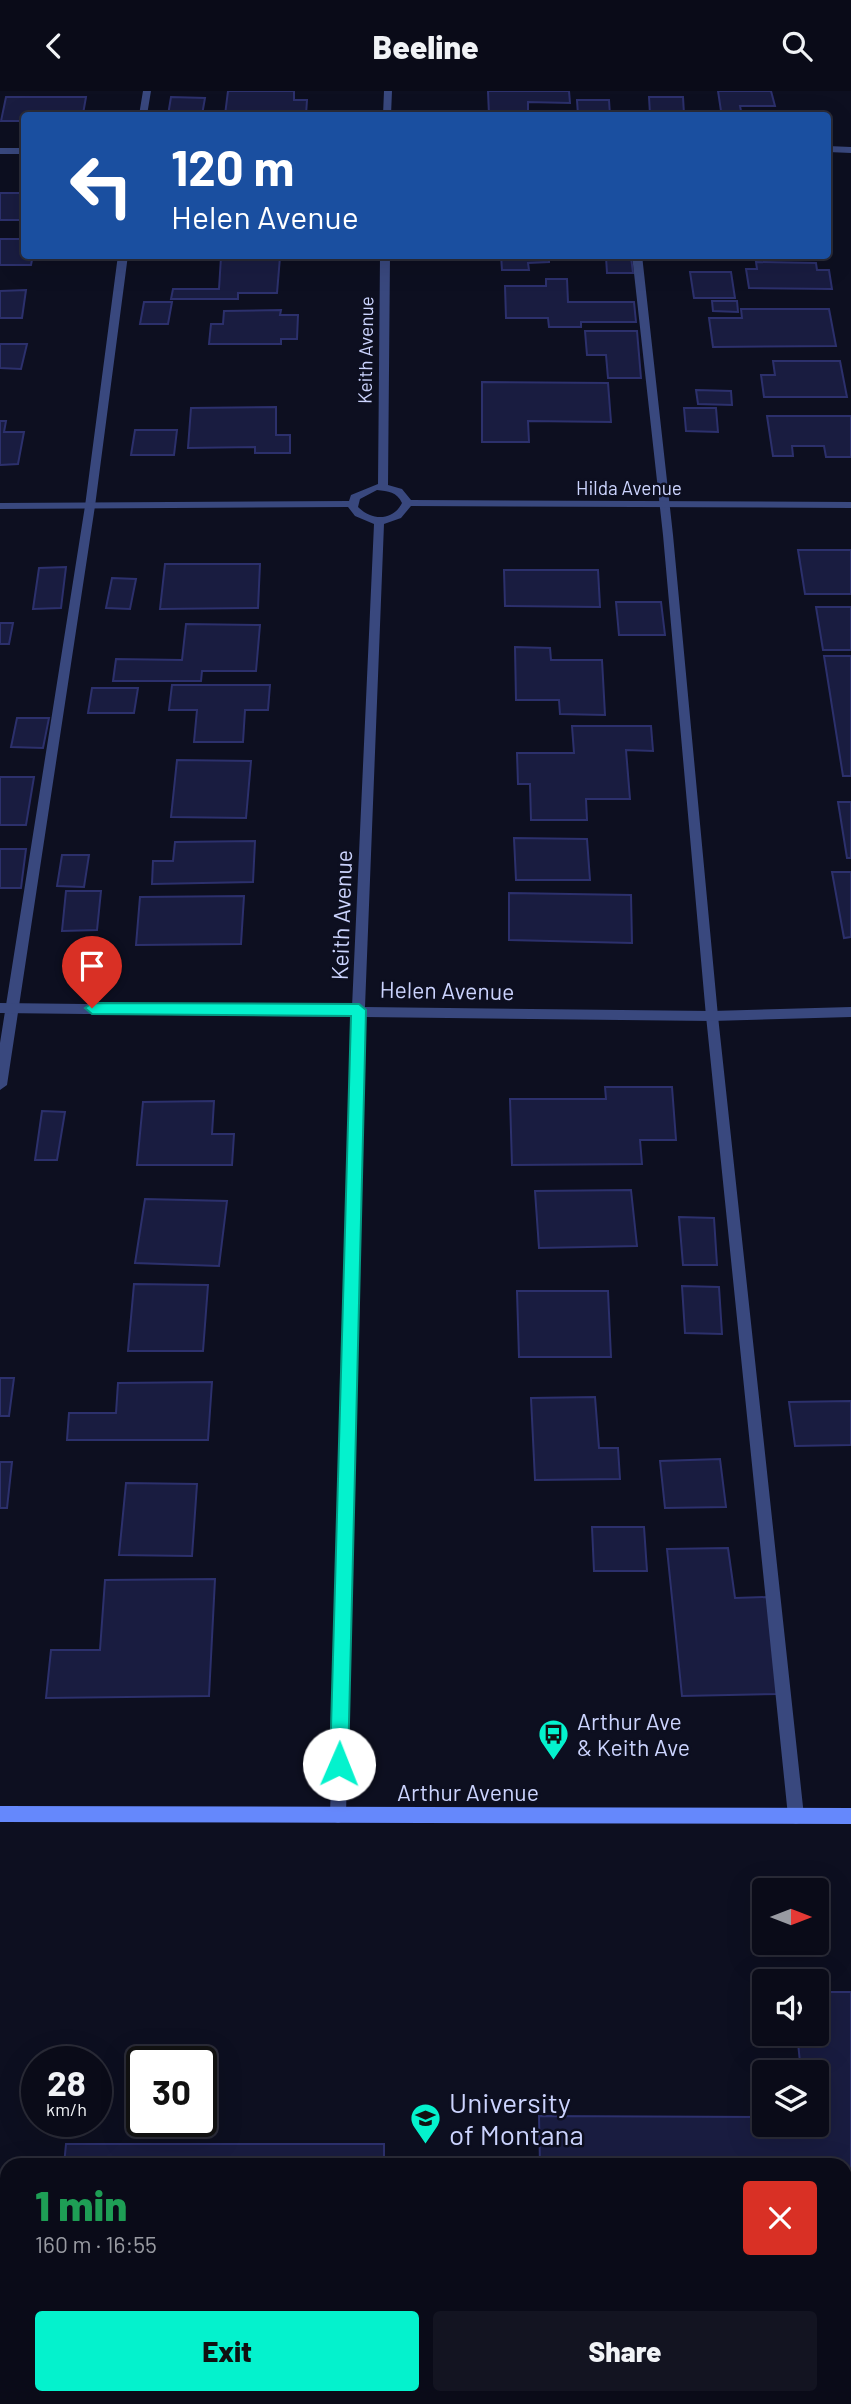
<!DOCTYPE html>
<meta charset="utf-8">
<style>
body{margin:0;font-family:Barlow,sans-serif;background:#131421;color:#f1f3f6;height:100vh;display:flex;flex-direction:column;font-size:26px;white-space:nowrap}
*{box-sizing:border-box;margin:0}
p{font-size:23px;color:#999ba2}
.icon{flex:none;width:38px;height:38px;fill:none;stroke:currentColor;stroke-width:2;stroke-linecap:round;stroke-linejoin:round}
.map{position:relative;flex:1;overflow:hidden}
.sheet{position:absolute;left:0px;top:2067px;width:852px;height:247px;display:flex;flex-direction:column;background:#0a0b18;border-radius:21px 21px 0 0;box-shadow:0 7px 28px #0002,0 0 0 2px #2a2b37}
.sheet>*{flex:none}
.top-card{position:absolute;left:21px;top:21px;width:810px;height:147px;border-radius:7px;box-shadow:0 7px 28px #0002,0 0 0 2px #2a2b37;background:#1a4fa0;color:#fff;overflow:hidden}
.needle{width:46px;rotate:90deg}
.controls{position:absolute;left:752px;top:1787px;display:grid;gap:14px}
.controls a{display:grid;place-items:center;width:77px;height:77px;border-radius:7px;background:#0a0b18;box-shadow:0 7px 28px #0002,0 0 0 2px #2a2b37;font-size:35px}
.speed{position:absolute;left:21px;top:1955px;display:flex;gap:14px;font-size:35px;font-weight:700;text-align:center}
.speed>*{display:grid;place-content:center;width:91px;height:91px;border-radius:50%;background:#0a0b18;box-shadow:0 7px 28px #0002,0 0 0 2px #2a2b37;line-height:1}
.speed small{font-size:18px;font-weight:400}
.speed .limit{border:4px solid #111;border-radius:10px;background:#fff;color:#111}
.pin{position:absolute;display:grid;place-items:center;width:60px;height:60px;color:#fff;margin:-72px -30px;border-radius:50% 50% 50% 0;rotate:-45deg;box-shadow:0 0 7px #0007}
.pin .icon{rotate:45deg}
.me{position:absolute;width:77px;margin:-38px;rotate:1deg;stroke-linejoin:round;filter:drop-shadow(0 0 5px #0008)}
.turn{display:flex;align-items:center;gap:24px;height:147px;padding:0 35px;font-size:32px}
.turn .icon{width:91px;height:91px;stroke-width:2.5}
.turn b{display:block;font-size:49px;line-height:60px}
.round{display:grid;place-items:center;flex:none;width:74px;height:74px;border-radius:7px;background:#131421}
.overview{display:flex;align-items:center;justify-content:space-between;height:119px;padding:0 35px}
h1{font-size:42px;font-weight:800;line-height:52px;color:#1e9e55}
.cta{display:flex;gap:14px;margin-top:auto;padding:14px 35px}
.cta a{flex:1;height:80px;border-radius:7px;background:#04f2cd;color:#111;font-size:28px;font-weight:800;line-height:80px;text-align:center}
.cta a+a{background:#131421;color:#f1f3f6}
header{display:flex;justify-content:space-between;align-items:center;height:91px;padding:0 35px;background:#0a0b18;font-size:32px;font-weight:800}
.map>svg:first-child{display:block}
</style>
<header><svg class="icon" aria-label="back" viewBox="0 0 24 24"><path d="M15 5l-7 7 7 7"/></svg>Beeline<svg class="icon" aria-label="search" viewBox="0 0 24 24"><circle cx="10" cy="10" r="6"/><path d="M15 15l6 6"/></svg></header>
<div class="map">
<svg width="851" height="2313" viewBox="0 0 851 2313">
<rect width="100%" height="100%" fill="#0d0f20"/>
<path fill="#191c40" stroke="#2c306c" stroke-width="2" d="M 228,0 L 294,0 L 294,9 L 307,9 L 306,24 L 225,24 Z
M 488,0 L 569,0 L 570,12 L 528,11 L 528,24 L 489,24 Z
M 718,0 L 771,0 L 775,15 L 740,15 L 741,20 L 721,20 Z
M 6,6 L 86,6 L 83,23 L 24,24 L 24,30 L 1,30 Z
M 171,6 L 205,7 L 202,24 L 168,24 Z
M 649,6 L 683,6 L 684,23 L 650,23 Z
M 577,9 L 609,9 L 610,24 L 578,24 Z
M 0,102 L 24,102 L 24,129 L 0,129 Z
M 0,148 L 24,148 L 24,164 L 33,164 L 31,174 L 0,174 Z
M 501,164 L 578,164 L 578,165 L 549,165 L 549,171 L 528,172 L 529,179 L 502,179 Z
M 221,166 L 280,166 L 277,202 L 238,202 L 238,208 L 171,208 L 173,198 L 219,198 Z
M 606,166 L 631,166 L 633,182 L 607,182 Z
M 756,171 L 816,172 L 817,179 L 829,179 L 832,198 L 749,197 L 746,178 L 757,178 Z
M 690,181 L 731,181 L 735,207 L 694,207 Z
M 546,188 L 567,188 L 568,211 L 634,211 L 636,231 L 581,231 L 581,236 L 549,236 L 548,227 L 506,227 L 505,195 L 546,195 Z
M 26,199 L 22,227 L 0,227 L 0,200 Z
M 712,210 L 737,210 L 738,221 L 713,220 Z
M 144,211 L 172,211 L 168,233 L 140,233 Z
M 741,218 L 829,218 L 836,255 L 713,256 L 709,227 L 742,227 Z
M 281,219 L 280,224 L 298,224 L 297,248 L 281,248 L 281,253 L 209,253 L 211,233 L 223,233 L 224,220 Z
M 585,240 L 637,240 L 641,287 L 608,287 L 606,264 L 587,264 Z
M 0,253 L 27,253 L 21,278 L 0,277 Z
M 773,270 L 840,270 L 847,306 L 764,306 L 761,284 L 775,284 Z
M 482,291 L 608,292 L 611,331 L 528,330 L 529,351 L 482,351 Z
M 696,299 L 731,300 L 732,314 L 698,313 Z
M 276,316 L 276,344 L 290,344 L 290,362 L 255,362 L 255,356 L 188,357 L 191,317 Z
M 684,317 L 716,317 L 718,341 L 686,340 Z
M 767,325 L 851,325 L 851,366 L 826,366 L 824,355 L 792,355 L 793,365 L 773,365 Z
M 0,330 L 6,330 L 4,341 L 24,341 L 18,373 L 0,374 Z
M 135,339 L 177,339 L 174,364 L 131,364 Z
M 798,459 L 851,459 L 851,503 L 805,503 Z
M 165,473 L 260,473 L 258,517 L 160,518 Z
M 66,476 L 61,517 L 33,518 L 39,477 Z
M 504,479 L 598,479 L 600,516 L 505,515 Z
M 112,487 L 136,488 L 130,518 L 106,517 Z
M 616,511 L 661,511 L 665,544 L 619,544 Z
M 816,516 L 851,516 L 851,559 L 823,559 Z
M 0,532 L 13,532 L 9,553 L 0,553 Z
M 186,533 L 260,534 L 256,580 L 202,580 L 201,590 L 113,590 L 116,568 L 182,569 Z
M 515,556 L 550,557 L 551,569 L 602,569 L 605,624 L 560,623 L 559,609 L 516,609 Z
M 824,565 L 851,565 L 851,685 L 843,685 Z
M 172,594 L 270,594 L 268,619 L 245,619 L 243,651 L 194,651 L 197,619 L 169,619 Z
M 92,597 L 138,597 L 134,622 L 88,622 Z
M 17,627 L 49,627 L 43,657 L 11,656 Z
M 572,635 L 651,635 L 653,660 L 626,659 L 630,708 L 586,708 L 587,729 L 531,729 L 530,693 L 518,693 L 517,662 L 574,662 Z
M 177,669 L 251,670 L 246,727 L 171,726 Z
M 0,686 L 34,686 L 26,734 L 0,734 Z
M 838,711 L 851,711 L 851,767 L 847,767 Z
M 514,747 L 587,748 L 590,789 L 516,789 Z
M 255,750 L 253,791 L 152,793 L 153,770 L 173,770 L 175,751 Z
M 0,758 L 26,758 L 21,797 L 0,797 Z
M 62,764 L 89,764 L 84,796 L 57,795 Z
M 832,781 L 851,781 L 851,846 L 844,847 Z
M 66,800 L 101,800 L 97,839 L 62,840 Z
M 509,802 L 631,804 L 632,852 L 509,849 Z
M 244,805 L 241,853 L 136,854 L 140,806 Z
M 605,996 L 672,996 L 676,1049 L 640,1049 L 642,1073 L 512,1074 L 510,1008 L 606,1008 Z
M 214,1010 L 212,1043 L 234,1043 L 232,1074 L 137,1074 L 143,1011 Z
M 42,1020 L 65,1021 L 57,1069 L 35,1069 Z
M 631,1099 L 637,1155 L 539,1157 L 535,1100 Z
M 145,1108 L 227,1110 L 219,1175 L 135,1172 Z
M 679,1126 L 714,1127 L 717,1174 L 683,1174 Z
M 134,1193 L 208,1194 L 203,1260 L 128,1260 Z
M 682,1195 L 719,1196 L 722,1243 L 685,1242 Z
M 517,1200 L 608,1200 L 611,1266 L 519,1266 Z
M 0,1287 L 14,1287 L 9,1325 L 0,1325 Z
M 212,1291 L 208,1349 L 67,1349 L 69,1322 L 116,1322 L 118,1292 Z
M 595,1306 L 599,1357 L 618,1357 L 620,1388 L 535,1389 L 531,1307 Z
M 851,1310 L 851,1354 L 795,1355 L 789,1311 Z
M 720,1368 L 726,1416 L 665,1417 L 660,1370 Z
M 0,1371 L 12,1371 L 7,1417 L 0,1417 Z
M 126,1392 L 197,1393 L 192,1465 L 119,1464 Z
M 592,1436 L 644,1436 L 647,1480 L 594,1480 Z
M 728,1457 L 735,1507 L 767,1506 L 779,1603 L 682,1605 L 667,1458 Z
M 215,1488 L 209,1605 L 46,1607 L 51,1559 L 100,1559 L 105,1489 Z
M 817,1901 L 851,1901 L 851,2204 L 845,2204 L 845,2074 L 540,2074 L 539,2025 L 765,2026 L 765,2034 L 817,2034 L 817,1981 L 801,1981 L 797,1942 L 817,1942 Z
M 66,2053 L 384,2053 L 384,2074 L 64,2074 Z
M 42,2306 L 242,2306 L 241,2313 L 41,2313 Z"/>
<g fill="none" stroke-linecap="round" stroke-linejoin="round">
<path fill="#39487e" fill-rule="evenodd" d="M 143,0 L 151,0 L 147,24 L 139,24 Z
M 118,164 L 128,164 L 95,415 L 7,994 L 0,999 L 0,952 L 85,415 Z
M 632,164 L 642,164 L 673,444 L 718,925 L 804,1725 L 802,1731 L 796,1733 L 790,1731 L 788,1725 L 706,925 L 663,444 Z"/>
<path fill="#39487e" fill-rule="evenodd" d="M 384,0 L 392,0 L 391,24 L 383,24 Z
M 828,55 L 851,56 L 851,62 L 828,61 Z
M 0,57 L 24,57 L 24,63 L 0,63 Z
M 380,164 L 390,164 L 388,394 L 402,398 L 411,409 L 851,411 L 851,417 L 411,415 L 401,427 L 384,433 L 365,916 L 712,920 L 851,916 L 851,926 L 712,930 L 365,926 L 346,1724 L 344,1730 L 338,1732 L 332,1730 L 330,1724 L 352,926 L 0,922 L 0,912 L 352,916 L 374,433 L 355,425 L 348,416 L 0,418 L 0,412 L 349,410 L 351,404 L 378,393 ZM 377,399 C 388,400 397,401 402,412 C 393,430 372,430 358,416 L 360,408 Z"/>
<path fill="#6588fc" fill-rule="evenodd" d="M 0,1715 L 851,1717 L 851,1733 L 0,1731 Z"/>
</g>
<path fill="#04f2cd" stroke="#039d85" stroke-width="2" d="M 92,912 L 359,913 L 366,919 L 348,1673 L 346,1680 L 339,1682 L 332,1680 L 330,1673 L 351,925 L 92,923 L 85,917 Z"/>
<defs>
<symbol id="bus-pin" viewBox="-11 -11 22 30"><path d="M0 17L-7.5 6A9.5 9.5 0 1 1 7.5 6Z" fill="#04f2cd" stroke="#0d0f20"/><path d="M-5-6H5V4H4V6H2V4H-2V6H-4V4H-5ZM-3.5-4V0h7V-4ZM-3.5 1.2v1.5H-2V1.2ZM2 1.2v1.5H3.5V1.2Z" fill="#111"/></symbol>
<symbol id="university-pin" viewBox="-11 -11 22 30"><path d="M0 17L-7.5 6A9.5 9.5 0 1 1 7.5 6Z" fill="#04f2cd" stroke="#0d0f20"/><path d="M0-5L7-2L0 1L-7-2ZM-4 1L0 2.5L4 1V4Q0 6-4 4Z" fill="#111"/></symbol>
</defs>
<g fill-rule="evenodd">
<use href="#bus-pin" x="536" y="1626" width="35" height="47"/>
<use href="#university-pin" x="408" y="2010" width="35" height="47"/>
</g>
<g text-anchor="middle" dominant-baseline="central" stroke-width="5" stroke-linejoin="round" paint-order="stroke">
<g font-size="19" fill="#ccd4fe" stroke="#0d0f20">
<text transform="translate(365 259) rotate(-89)">Keith Avenue</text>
<text x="629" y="396">Hilda Avenue</text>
</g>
<g font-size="23" fill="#ccd4fe" stroke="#0d0f20">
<text transform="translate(341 824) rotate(-88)">Keith Avenue</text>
<text transform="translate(447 899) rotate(1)">Helen Avenue</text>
<text x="468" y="1701">Arthur Avenue</text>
</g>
<g font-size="23" fill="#ccd4fe" stroke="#0d0f20" text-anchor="start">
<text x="577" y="1630">Arthur Ave<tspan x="577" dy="26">&amp; Keith Ave</tspan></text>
</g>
<g font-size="28" fill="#ccd4fe" stroke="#0d0f20" text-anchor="start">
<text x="449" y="2011">University<tspan x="449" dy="32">of Montana</tspan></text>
</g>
</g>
</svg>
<div class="controls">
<a><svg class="needle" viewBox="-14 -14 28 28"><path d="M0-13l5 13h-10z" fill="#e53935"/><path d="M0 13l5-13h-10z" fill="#999ba2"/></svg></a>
<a><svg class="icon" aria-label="sound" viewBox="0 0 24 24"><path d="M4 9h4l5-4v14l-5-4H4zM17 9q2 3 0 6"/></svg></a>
<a><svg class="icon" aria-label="layers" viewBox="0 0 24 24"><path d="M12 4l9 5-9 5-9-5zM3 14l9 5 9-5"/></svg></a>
</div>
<div class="speed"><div>28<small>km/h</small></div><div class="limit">30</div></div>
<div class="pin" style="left:92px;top:917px;background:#d93025"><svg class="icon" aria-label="arrive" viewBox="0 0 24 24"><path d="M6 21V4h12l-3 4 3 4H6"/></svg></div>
<svg class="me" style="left:339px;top:1673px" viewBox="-20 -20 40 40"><circle r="19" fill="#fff"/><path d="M0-13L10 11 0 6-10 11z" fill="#04f2cd"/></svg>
<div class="top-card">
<div class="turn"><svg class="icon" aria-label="left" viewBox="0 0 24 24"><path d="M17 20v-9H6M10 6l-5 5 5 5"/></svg><div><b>120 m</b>Helen Avenue</div></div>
</div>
<section class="sheet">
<div class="overview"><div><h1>1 min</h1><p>160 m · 16:55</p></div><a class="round" style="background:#d93025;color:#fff"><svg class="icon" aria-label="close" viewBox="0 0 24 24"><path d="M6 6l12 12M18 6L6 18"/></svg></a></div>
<div class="cta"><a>Exit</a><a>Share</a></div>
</section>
</div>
